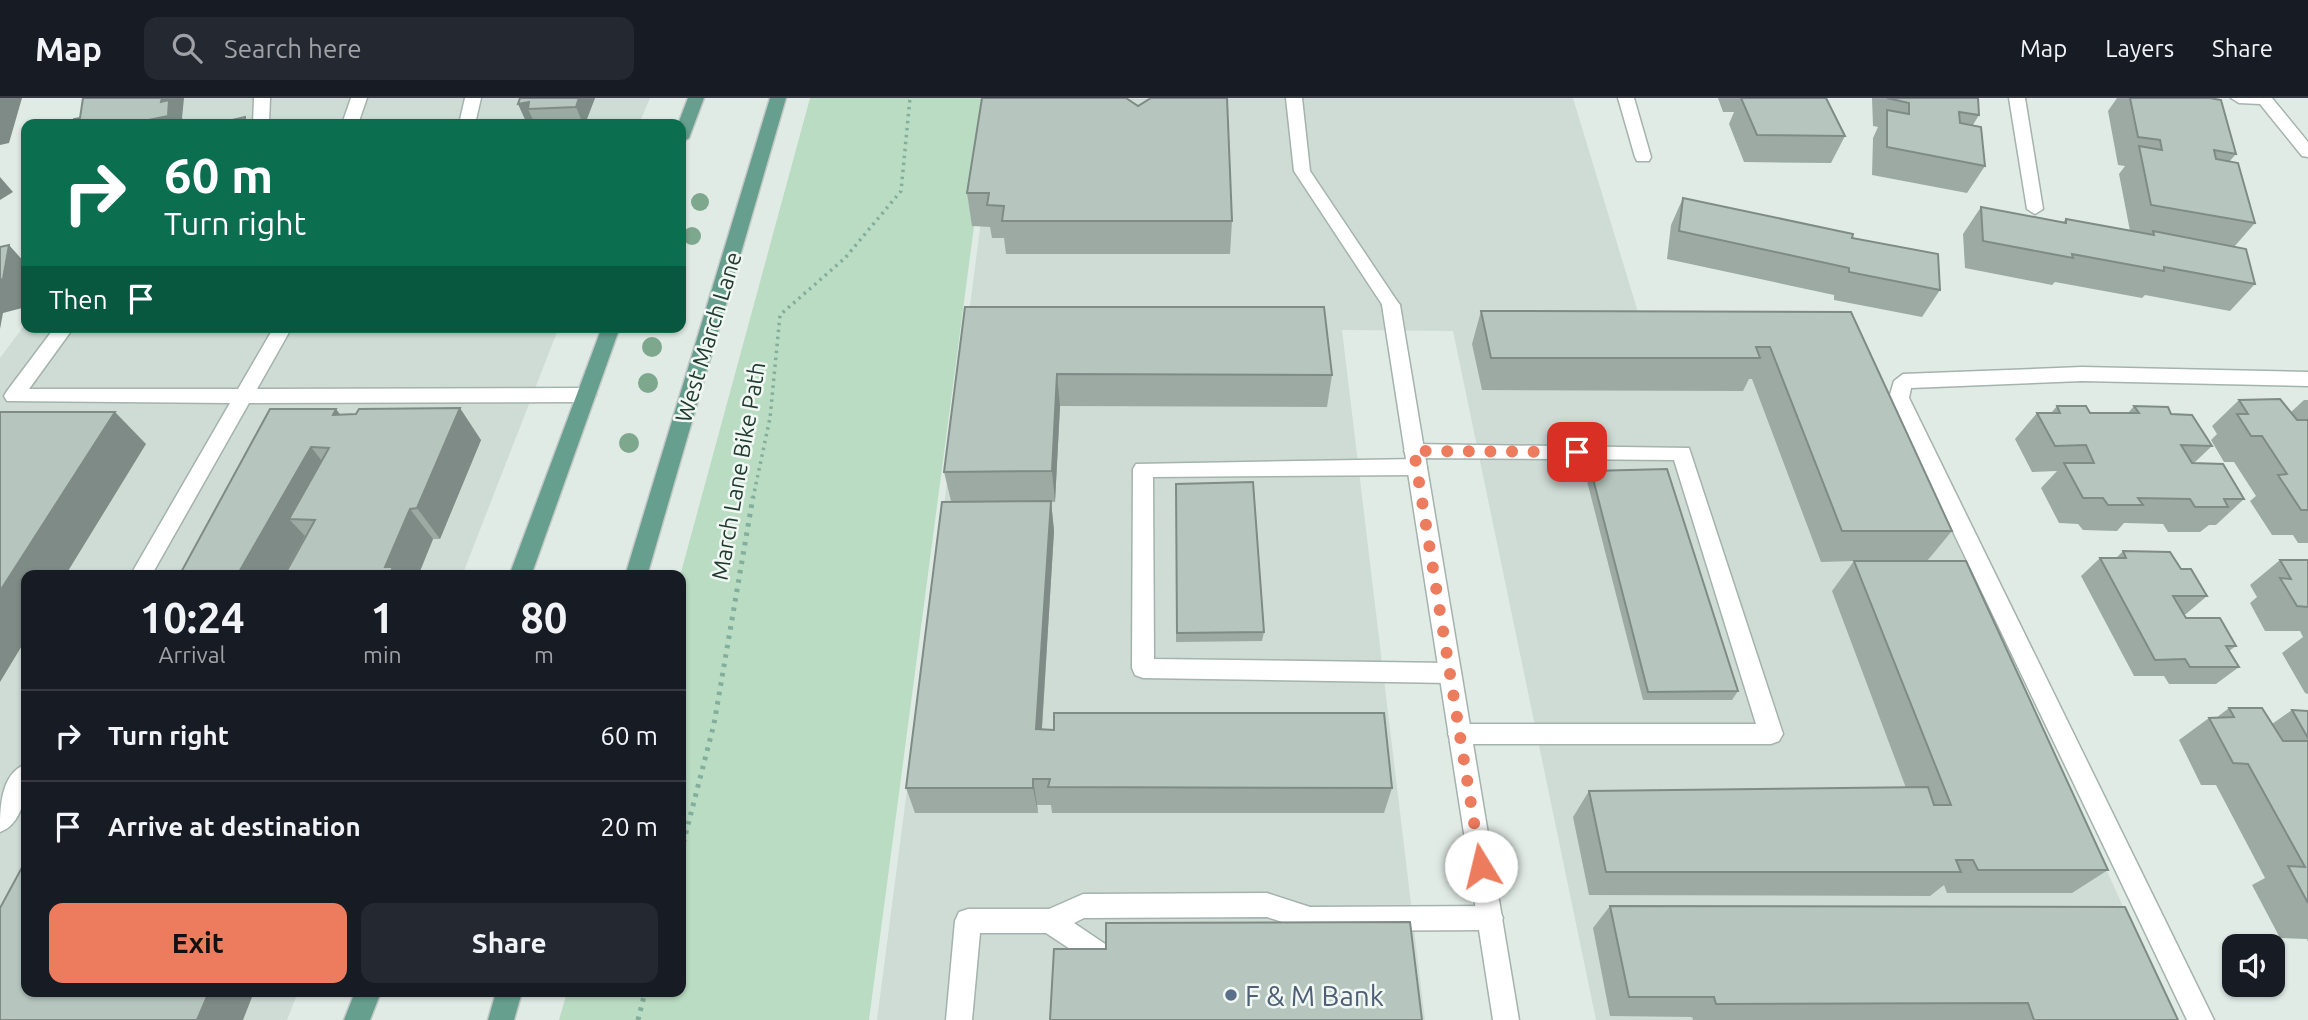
<!DOCTYPE html>
<style>
body{margin:0;font-family:Ubuntu,sans-serif;background:#242831;color:#f1f3f6;height:100vh;display:flex;flex-direction:column;font-size:26px;white-space:nowrap}
*{box-sizing:border-box;margin:0}
p{font-size:23px;color:#9ea1a6}
.icon{flex:none;width:38px;height:38px;fill:none;stroke:currentColor;stroke-width:2;stroke-linecap:round;stroke-linejoin:round}
.map{position:relative;flex:1;overflow:hidden}
.panel{position:absolute;left:21px;top:472px;width:665px;height:427px;display:flex;flex-direction:column;background:#171b24;border-radius:14px;box-shadow:0 2px 5px #0004}
.panel>*{flex:none}
.hud{position:absolute;left:21px;top:21px;width:665px;height:214px;border-radius:14px;box-shadow:0 2px 5px #0004;background:#0b6e4f;color:#fff;overflow:hidden}
.buttons{position:absolute;left:2222px;top:836px;display:grid;gap:14px}
.buttons a{display:grid;place-items:center;width:63px;height:63px;border-radius:14px;background:#171b24;box-shadow:0 2px 5px #0004;font-size:35px}
.pin{position:absolute;display:grid;place-items:center;width:60px;height:60px;color:#fff;margin:-30px;border-radius:14px;box-shadow:0 4px 10px #0006}
.me{position:absolute;width:77px;margin:-38px;rotate:351deg;stroke-linejoin:round;filter:drop-shadow(0 0 5px #0008)}
.turn{display:flex;align-items:center;gap:24px;height:147px;padding:0 28px;font-size:32px}
.turn .icon{width:91px;height:91px;stroke-width:2.5}
.turn b{display:block;font-size:49px;line-height:60px}
.then{display:flex;align-items:center;height:66px;padding:0 28px;background:#0003;gap:14px;font-size:26px}
.eta{display:flex;justify-content:space-evenly;align-items:center;height:119px;text-align:center}
.eta b{font-size:42px;font-weight:700;line-height:49px}
.button{display:flex;gap:14px;margin-top:auto;padding:14px 28px}
.button a{flex:1;height:80px;border-radius:14px;background:#ed7b5d;color:#111;font-size:28px;font-weight:700;line-height:80px;text-align:center}
.button a+a{background:#242831;color:#f1f3f6}
ul{padding:0;list-style:none}
li{display:flex;align-items:center;gap:21px;height:91px;padding:0 28px;border-top:2px solid #363941}
li div{flex:1}
li b{display:block;font-size:26px}
li em{font-style:normal}
header{display:flex;align-items:center;gap:42px;box-sizing:border-box;height:98px;padding:0 35px;background:#171b24;border-bottom:2px solid #363941}
header strong{font-size:33px}
nav{display:flex;gap:38px;margin-inline-start:auto;font-size:24px}
.search{width:490px;height:63px;background:#242831;display:flex;align-items:center;gap:18px;box-sizing:border-box;padding:0 24px;border-radius:14px;color:#9ea1a6;font-size:26px}
.map>svg:first-child{display:block}
</style>
<header>
<strong>Map</strong>
<div class="search"><svg class="icon" aria-label="search" viewBox="0 0 24 24"><circle cx="10" cy="10" r="6"/><path d="M15 15l6 6"/></svg>Search here</div>
<nav><a>Map</a><a>Layers</a><a>Share</a></nav>
</header>
<div class="map">
<svg width="2308" height="922" viewBox="0 0 2308 922">
<rect width="100%" height="100%" fill="#e1ebe6"/>
<path fill="#cfdbd5" d="M 93,0 L 650,0 L 639,26 L 92,26 Z
M 997,0 L 1573,0 L 1644,234 L 1860,233 L 2175,922 L 1596,922 L 1453,233 L 1342,232 L 1425,922 L 877,922 Z
M 26,225 L 26,229 L 559,229 L 462,478 L 26,478 L 26,894 L 298,894 L 287,922 L 0,922 L 0,260 Z"/>
<path fill="#badcc2" d="M 810,0 L 991,0 L 869,922 L 559,922 L 567,894 L 681,894 L 680,478 Z"/>
<g fill="none" stroke-linecap="round" stroke-linejoin="round">
<defs>
<path id="service" d="M 254,0 L 270,0 L 269,26 L 253,26 Z
M 351,0 L 367,0 L 358,26 L 342,26 Z
M 465,0 L 481,0 L 475,26 L 459,26 Z
M 1286,0 L 1302,0 L 1310,73 L 1397,203 L 1400,207 L 1397,211 L 1385,211 L 1294,73 Z
M 55,229 L 74,229 L 29,291 L 238,291 L 274,229 L 292,229 L 257,291 L 586,290 L 596,297 L 586,304 L 249,305 L 151,478 L 130,478 L 230,305 L 7,303 L 4,298 L 7,293 Z
M 2082,269 L 2308,274 L 2308,288 L 2082,283 L 1911,290 L 1909,300 L 2214,922 L 2187,922 L 1889,300 L 1894,283 L 1903,276 Z
M 1414,346 L 1689,350 L 1783,636 L 1779,643 L 1771,646 L 1460,646 L 1452,643 L 1448,636 L 1452,629 L 1460,626 L 1756,626 L 1674,362 L 1414,360 L 1407,358 L 1404,353 L 1407,348 Z
M 1417,361 L 1424,364 L 1427,369 L 1424,374 L 1417,377 L 1153,379 L 1154,561 L 1450,565 L 1458,568 L 1461,575 L 1458,582 L 1450,585 L 1143,580 L 1135,577 L 1132,570 L 1133,371 L 1136,366 Z
M 26,666 C 27,689 25,725 0,734 C 0,711 0,676 26,666 Z
M 1267,795 L 1310,809 L 1490,808 L 1499,811 L 1503,820 L 1499,829 L 1490,832 L 1310,833 L 1267,819 L 1084,820 L 1074,825 L 1117,854 L 1121,863 L 1117,872 L 1108,876 L 1046,835 L 980,835 L 972,922 L 946,922 L 955,823 L 959,814 L 968,811 L 1049,811 L 1083,796 Z"/>
<path id="minor" d="M 1618,0 L 1634,0 L 1651,59 L 1649,63 L 1637,63 L 1635,59 Z
M 2009,0 L 2025,0 L 2043,111 L 2035,116 L 2027,111 Z
M 2231,0 L 2272,0 L 2308,44 L 2308,59 L 2302,58 L 2260,6 L 2239,5 Z
M 1391,201 L 1400,207 L 1519,922 L 1493,922 L 1382,207 Z"/>
<path id="primary" d="M 688,0 L 704,0 L 689,40 L 681,45 L 681,26 L 678,26 Z
M 770,0 L 786,0 L 647,478 L 625,478 Z
M 602,229 L 620,229 L 531,478 L 509,478 Z
M 355,894 L 381,894 L 370,922 L 344,922 Z
M 496,894 L 522,894 L 514,922 L 488,922 Z"/>
</defs>
<use href="#service" stroke="#a4b3ad" stroke-width="3"/>
<use href="#minor" stroke="#a4b3ad" stroke-width="3"/>
<use href="#primary" stroke="#c1c8c6" stroke-width="3"/>
<path stroke="#82ae9e" stroke-width="3.5" stroke-dasharray="2.5 4.5" stroke-linecap="butt" d="M 753,400 L 770,320 L 780,217 L 845,160 L 901,93 L 910,0"/>
<path stroke="#82ae9e" stroke-width="5" stroke-dasharray="3.5 6" stroke-linecap="butt" d="M 681,754 L 714,626 L 753,399
M 638,922 L 645,894"/>
<use href="#service" fill="#fff" fill-rule="evenodd"/>
<use href="#minor" fill="#fff" fill-rule="evenodd"/>
<use href="#primary" fill="#679f8f" fill-rule="evenodd"/>
</g>
<g fill="#7ea88d">
<circle cx="700" cy="104" r="9"/>
<circle cx="692" cy="138" r="9"/>
<circle cx="652" cy="249" r="10"/>
<circle cx="648" cy="285" r="10"/>
<circle cx="629" cy="345" r="10"/>
</g>
<path fill="#9daaa4" fill-rule="evenodd" d="M 520,0 L 595,0 L 585,26 L 535,26 L 534,24 L 527,26 Z
M 1718,0 L 1826,0 L 1845,38 L 1831,65 L 1744,64 L 1729,26 L 1734,14 L 1723,14 Z
M 1872,0 L 1978,0 L 1979,17 L 1973,27 L 1985,68 L 1967,95 L 1872,77 L 1873,40 L 1878,29 L 1873,28 Z
M 2117,0 L 2210,0 L 2236,56 L 2229,64 L 2255,125 L 2234,149 L 2255,186 L 2230,213 L 2145,197 L 2142,200 L 2055,184 L 2052,187 L 1965,170 L 1963,136 L 1981,109 L 2063,124 L 2066,121 L 2130,133 L 2119,76 L 2125,68 L 2118,67 L 2108,13 Z
M 1138,8 L 1232,123 L 1230,156 L 1006,156 L 1004,140 L 992,140 L 990,129 L 972,128 L 967,95 Z
M 1683,100 L 1852,140 L 1940,192 L 1922,219 L 1834,202 L 1834,197 L 1667,161 L 1671,127 Z
M 965,209 L 1332,277 L 1327,309 L 1060,308 L 1055,404 L 1051,404 L 1054,433 L 1042,632 L 1392,690 L 1384,715 L 1052,715 L 1051,707 L 1037,707 L 1038,715 L 915,715 L 906,690 L 951,403 L 944,374 Z
M 1481,213 L 1851,214 L 1952,433 L 1927,463 L 2108,772 L 2072,795 L 1947,795 L 1944,787 L 1930,798 L 1589,797 L 1573,719 L 1589,693 L 1906,690 L 1832,493 L 1854,463 L 1821,464 L 1752,281 L 1749,281 L 1743,293 L 1482,292 L 1472,246 Z
M 397,229 L 497,229 L 492,232 L 400,233 Z
M 2239,302 L 2291,314 L 2304,302 L 2308,302 L 2308,445 L 2298,445 L 2293,437 L 2272,437 L 2250,403 L 2256,398 L 2234,364 L 2224,364 L 2211,342 L 2217,336 L 2212,328 Z
M 2057,308 L 2090,315 L 2128,315 L 2134,308 L 2171,316 L 2212,348 L 2194,365 L 2244,401 L 2216,427 L 2209,427 L 2200,434 L 2168,434 L 2163,426 L 2124,425 L 2117,433 L 2083,432 L 2078,426 L 2059,425 L 2041,390 L 2057,373 L 2032,374 L 2015,341 L 2037,315 L 2051,315 Z
M 340,317 L 481,342 L 440,441 L 433,441 L 418,478 L 179,478 ZM 305,438 L 305,439 L 284,476 Z
M 1591,373 L 1738,593 L 1732,602 L 1643,602 L 1587,383 Z
M 1176,386 L 1264,534 L 1262,543 L 1176,544 Z
M 2123,453 L 2181,471 L 2207,498 L 2186,516 L 2184,516 L 2186,520 L 2236,548 L 2229,553 L 2239,569 L 2216,586 L 2169,586 L 2164,578 L 2134,578 L 2081,478 L 2100,460 L 2116,460 Z
M 2280,462 L 2308,462 L 2308,596 L 2305,595 L 2282,555 L 2303,539 L 2300,533 L 2265,533 L 2250,505 L 2257,499 L 2250,487 Z
M 2229,610 L 2272,626 L 2292,612 L 2308,613 L 2308,844 L 2307,841 L 2280,840 L 2252,787 L 2265,780 L 2216,687 L 2201,687 L 2179,642 L 2209,620 L 2216,620 Z
M 1610,808 L 2178,922 L 1693,922 L 1692,919 L 1610,918 L 1593,830 Z"/>
<path fill="#7f8b86" d="M 0,0 L 22,0 L 9,45 L 0,47 Z
M 162,0 L 184,0 L 182,20 L 187,26 L 129,26 L 161,4 Z
M 579,0 L 595,0 L 585,26 L 583,26 L 576,9 Z
M 529,4 L 528,11 L 534,24 L 527,26 L 518,6 Z
M 0,79 L 13,94 L 0,102 Z
M 9,147 L 26,166 L 26,209 L 3,215 L 0,231 L 0,182 Z
M 1057,276 L 1060,308 L 1055,404 L 1052,373 Z
M 460,310 L 481,342 L 440,441 L 417,410 Z
M 336,311 L 360,343 L 333,317 Z
M 115,314 L 146,346 L 65,478 L 26,478 L 26,541 L 0,584 L 0,493 Z
M 311,349 L 336,381 L 289,421 L 305,438 L 283,478 L 239,474 Z
M 1051,403 L 1054,433 L 1040,658 L 1036,631 Z
M 410,411 L 433,441 L 418,478 L 389,478 L 385,469 Z
M 1033,681 L 1037,707 L 1038,715 L 1033,690 Z
M 209,894 L 254,894 L 243,922 L 197,922 Z"/>
<path fill="#b6c6bf" stroke="#7f8b86" stroke-width="2" fill-rule="evenodd" d="M 83,0 L 162,0 L 161,4 L 169,2 L 168,18 L 129,26 L 73,26 L 74,21 L 80,20 Z
M 520,0 L 579,0 L 576,9 L 528,11 L 529,4 L 518,6 Z
M 982,0 L 1126,0 L 1138,8 L 1151,0 L 1227,0 L 1232,123 L 1002,123 L 1004,108 L 987,107 L 989,95 L 967,95 Z
M 1741,0 L 1826,0 L 1845,38 L 1757,37 Z
M 1887,0 L 1978,0 L 1979,17 L 1959,14 L 1960,25 L 1981,29 L 1985,68 L 1887,49 L 1887,12 L 1909,16 L 1909,5 Z
M 2130,0 L 2210,0 L 2221,2 L 2236,56 L 2214,52 L 2216,61 L 2238,65 L 2255,125 L 2151,107 L 2139,48 L 2162,52 L 2160,42 L 2138,39 Z
M 245,19 L 245,26 L 215,26 Z
M 1683,100 L 1853,136 L 1852,140 L 1938,156 L 1940,192 L 1849,174 L 1849,170 L 1679,133 Z
M 1981,109 L 2066,125 L 2066,121 L 2154,137 L 2153,133 L 2246,151 L 2255,186 L 2164,169 L 2164,173 L 2072,156 L 2073,160 L 1983,143 Z
M 9,147 L 3,181 L 0,182 L 0,149 Z
M 965,209 L 1324,209 L 1332,277 L 1057,276 L 1052,373 L 944,374 Z
M 1481,213 L 1851,214 L 1952,433 L 1842,433 L 1770,249 L 1756,249 L 1760,260 L 1491,260 Z
M 2280,301 L 2297,322 L 2308,322 L 2308,412 L 2301,412 L 2278,377 L 2287,376 L 2262,338 L 2251,338 L 2237,316 L 2248,316 L 2239,302 Z
M 2057,308 L 2086,308 L 2090,315 L 2139,315 L 2134,308 L 2168,309 L 2171,316 L 2192,317 L 2212,348 L 2181,347 L 2192,365 L 2223,366 L 2244,401 L 2224,401 L 2228,409 L 2195,409 L 2190,401 L 2138,400 L 2143,407 L 2108,407 L 2103,400 L 2083,400 L 2064,365 L 2094,365 L 2086,347 L 2055,348 L 2037,315 L 2060,315 Z
M 460,310 L 417,410 L 410,411 L 385,469 L 393,469 L 389,478 L 179,478 L 270,311 L 336,311 L 333,317 L 356,316 L 359,311 ZM 311,349 L 329,350 L 289,421 L 315,422 L 285,476 L 239,474 Z
M 0,314 L 115,314 L 0,493 Z
M 1667,371 L 1738,593 L 1648,594 L 1591,373 Z
M 1253,384 L 1264,534 L 1177,535 L 1176,386 Z
M 1051,403 L 1036,631 L 1054,632 L 1054,615 L 1384,615 L 1392,690 L 1048,689 L 1050,681 L 1033,681 L 1033,690 L 906,690 L 942,404 Z
M 2123,453 L 2170,454 L 2181,471 L 2191,471 L 2207,498 L 2173,498 L 2186,520 L 2220,520 L 2236,548 L 2226,548 L 2239,569 L 2190,569 L 2185,561 L 2155,562 L 2100,460 L 2126,460 Z
M 2280,462 L 2308,462 L 2308,509 L 2297,508 L 2280,480 L 2291,481 Z
M 1854,463 L 1966,463 L 2108,772 L 1978,772 L 1973,762 L 1956,762 L 1961,774 L 1606,774 L 1589,693 L 1928,689 L 1934,707 L 1951,707 Z
M 2229,610 L 2262,610 L 2283,643 L 2308,643 L 2308,805 L 2288,768 L 2305,769 L 2248,666 L 2233,665 L 2209,620 L 2234,619 Z
M 2292,612 L 2308,613 L 2308,640 Z
M 26,762 L 26,894 L 209,894 L 197,922 L 0,922 L 0,810 Z
M 1610,808 L 2125,809 L 2178,922 L 2034,922 L 2028,905 L 1716,906 L 1714,899 L 1629,899 Z
M 1410,824 L 1422,922 L 1050,922 L 1054,851 L 1106,851 L 1106,825 Z"/>
<g fill="none" stroke-linecap="round" stroke-linejoin="round">
<path stroke="#ed7b5d" stroke-width="12" stroke-dasharray="0 21.6" d="M 1481,768 L 1414,353 L 1577,354"/>
</g>
<circle fill="#5c6f8a" stroke="#f1f8f4" stroke-width="2.5" cx="1231" cy="897" r="7"/>
<g text-anchor="middle" dominant-baseline="central" stroke-width="5" stroke-linejoin="round" paint-order="stroke">
<g font-size="23" fill="#223b33" stroke="#f1f8f4">
<text transform="translate(708 239) rotate(-73)">West March Lane</text>
<text transform="translate(738 373) rotate(-80)">March Lane Bike Path</text>
</g>
<g font-size="28" fill="#4e5e75" stroke="#f1f8f4" text-anchor="start">
<text x="1245" y="897">F &amp; M Bank</text>
</g>
</g>
</svg>
<div class="buttons">
<a><svg class="icon" aria-label="sound" viewBox="0 0 24 24"><path d="M4 9h4l5-4v14l-5-4H4zM17 9q2 3 0 6"/></svg></a>
</div>
<div class="pin" style="left:1577px;top:354px;background:#d93025"><svg class="icon" aria-label="arrive" viewBox="0 0 24 24"><path d="M6 21V4h12l-3 4 3 4H6"/></svg></div>
<svg class="me" style="left:1481px;top:768px" viewBox="-20 -20 40 40"><circle r="19" fill="#fff"/><path d="M0-13L10 11 0 6-10 11z" fill="#ed7b5d"/></svg>
<div class="hud">
<div class="turn"><svg class="icon" aria-label="right" viewBox="0 0 24 24"><path d="M7 20v-9h11M14 6l5 5-5 5"/></svg><div><b>60 m</b>Turn right</div></div>
<div class="then">Then<svg class="icon" aria-label="arrive" viewBox="0 0 24 24"><path d="M6 21V4h12l-3 4 3 4H6"/></svg></div>
</div>
<section class="panel">
<div class="eta">
<div><b>10:24</b><p>Arrival</p></div>
<div><b>1</b><p>min</p></div>
<div><b>80</b><p>m</p></div>
</div>
<ul>
<li><svg class="icon" aria-label="right" viewBox="0 0 24 24"><path d="M7 20v-9h11M14 6l5 5-5 5"/></svg><div><b>Turn right</b></div><em>60 m</em></li>
<li><svg class="icon" aria-label="arrive" viewBox="0 0 24 24"><path d="M6 21V4h12l-3 4 3 4H6"/></svg><div><b>Arrive at destination</b></div><em>20 m</em></li>
</ul>
<div class="button"><a>Exit</a><a>Share</a></div>
</section>
</div>
